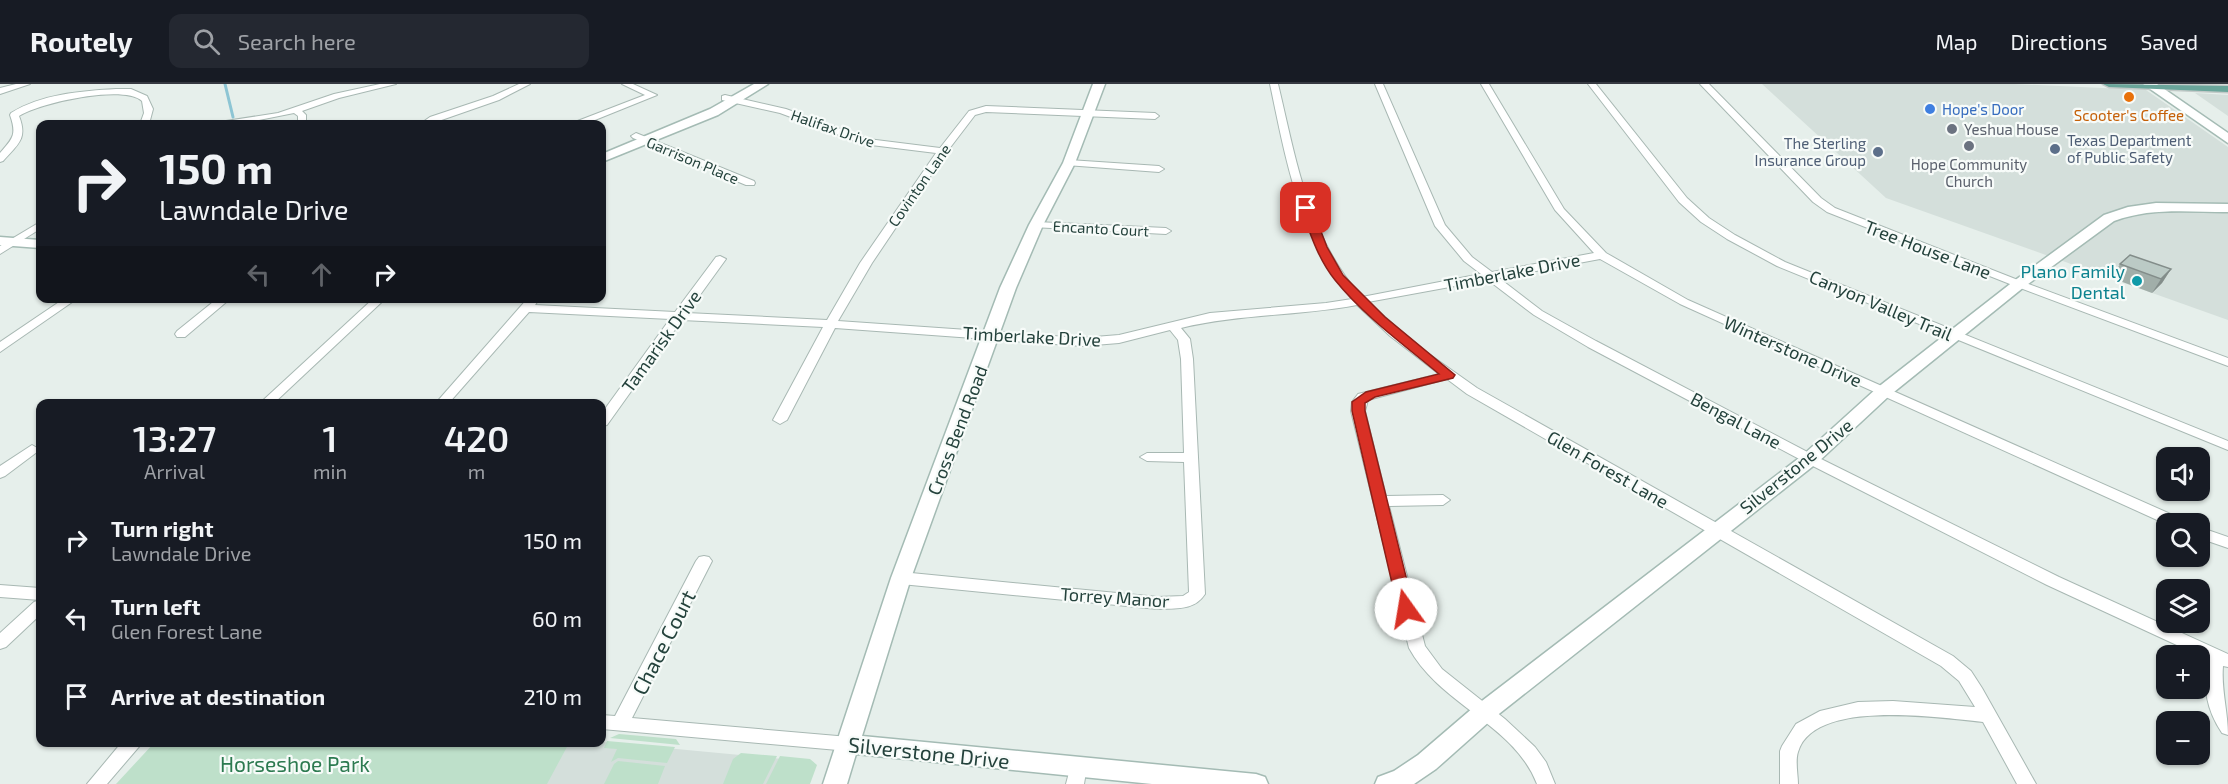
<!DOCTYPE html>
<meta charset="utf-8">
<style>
body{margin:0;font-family:"Exo 2",sans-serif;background:#242831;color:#f1f3f6;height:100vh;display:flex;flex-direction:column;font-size:22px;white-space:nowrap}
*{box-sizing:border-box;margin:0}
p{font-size:20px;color:#9ea1a6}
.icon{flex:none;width:33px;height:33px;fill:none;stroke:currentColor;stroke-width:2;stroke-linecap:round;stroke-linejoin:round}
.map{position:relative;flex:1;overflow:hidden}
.drawer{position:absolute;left:36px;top:315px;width:570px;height:348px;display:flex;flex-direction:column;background:#171b24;border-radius:12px;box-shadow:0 2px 4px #0004}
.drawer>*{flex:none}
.banner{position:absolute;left:36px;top:36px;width:570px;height:183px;border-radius:12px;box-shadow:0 2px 4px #0004;background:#171b24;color:#f1f3f6;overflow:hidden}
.tools{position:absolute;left:2156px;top:363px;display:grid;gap:12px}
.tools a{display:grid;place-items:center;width:54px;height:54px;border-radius:12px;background:#171b24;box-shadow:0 2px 4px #0004;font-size:30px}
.pin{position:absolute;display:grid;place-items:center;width:51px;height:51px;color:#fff;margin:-26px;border-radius:12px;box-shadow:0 3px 9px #0006}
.me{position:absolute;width:66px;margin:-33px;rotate:347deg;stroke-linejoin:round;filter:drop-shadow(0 0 4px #0008)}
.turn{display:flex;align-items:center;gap:21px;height:126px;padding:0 24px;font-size:27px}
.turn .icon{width:78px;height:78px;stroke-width:2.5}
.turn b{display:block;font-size:42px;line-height:51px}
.lanes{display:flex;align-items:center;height:57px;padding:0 24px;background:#0003;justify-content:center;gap:30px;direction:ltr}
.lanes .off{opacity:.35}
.eta{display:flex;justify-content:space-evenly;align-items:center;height:102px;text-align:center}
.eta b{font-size:36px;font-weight:600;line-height:42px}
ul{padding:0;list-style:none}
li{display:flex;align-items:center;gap:18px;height:78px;padding:0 24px}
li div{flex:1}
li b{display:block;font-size:22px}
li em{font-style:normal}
header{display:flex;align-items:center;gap:36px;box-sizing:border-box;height:84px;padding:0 30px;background:#171b24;border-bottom:2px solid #363941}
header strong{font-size:28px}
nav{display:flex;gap:33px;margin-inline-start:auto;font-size:21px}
.search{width:420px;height:54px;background:#242831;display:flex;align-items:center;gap:15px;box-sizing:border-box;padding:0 21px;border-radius:12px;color:#9ea1a6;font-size:22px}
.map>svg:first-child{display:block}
</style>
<header>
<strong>Routely</strong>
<div class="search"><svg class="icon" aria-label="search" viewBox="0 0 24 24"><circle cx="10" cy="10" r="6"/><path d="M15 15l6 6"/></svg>Search here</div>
<nav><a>Map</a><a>Directions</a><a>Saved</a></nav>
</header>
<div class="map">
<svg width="2228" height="700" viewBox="0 0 2228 700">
<rect width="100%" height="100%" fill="#e6efeb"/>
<path fill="#d4dfdb" d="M 1762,0 L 2014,0 L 2146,6 L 2228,63 L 2228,236 L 1886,114 Z
M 2195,9 L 2228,11 L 2228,32 Z
M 602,658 L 814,678 L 806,700 L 442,700 L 468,659 Z"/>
<path fill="#bee0ca" d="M 619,650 L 676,655 L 680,661 L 610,654 Z
M 607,657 L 675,663 L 667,679 L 618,674 L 611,678 L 617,665 L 604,664 Z
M 154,659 L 154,658 L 588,659 L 586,662 L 568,661 L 547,700 L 116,700 Z
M 741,669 L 777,672 L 763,700 L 723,700 L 733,675 Z
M 780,672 L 810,675 L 817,681 L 810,700 L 766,700 Z
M 618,677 L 665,682 L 658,700 L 604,700 L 614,680 Z"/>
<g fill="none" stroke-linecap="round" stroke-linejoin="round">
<path stroke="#8dc5d4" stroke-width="3" d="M 225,0 L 233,33"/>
<defs>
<path id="street" d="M 16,0 L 30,0 L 0,10 L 0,4 Z
M 380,0 L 396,0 L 339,14 L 302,27 L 306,31 L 306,40 L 298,40 L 298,32 L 294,29 L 239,40 L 221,40 L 226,37 L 278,29 L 334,10 Z
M 519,0 L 530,0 L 499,16 L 430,40 L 420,40 L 430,33 L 493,12 Z
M 622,0 L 633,0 L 657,11 L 585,40 L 574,40 L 575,38 L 645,11 Z
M 1270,0 L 1278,0 C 1296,75 1308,154 1362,213 L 1481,190 L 1464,177 L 1435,142 L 1375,0 L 1383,0 L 1445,141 L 1472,173 L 1492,188 L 1594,169 L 1555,126 L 1481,0 L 1489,0 L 1564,125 L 1606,169 L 1688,216 L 2184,436 L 2186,440 L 2166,440 L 1680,220 L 1600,175 L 1499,194 L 1542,227 L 1596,257 L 1815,372 L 2059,493 L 2228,570 L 2228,583 L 2223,582 C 2221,606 2228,627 2228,651 L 2222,649 C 2206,625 2203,603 2207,575 L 2047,501 L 1805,378 L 1588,263 L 1534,231 L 1488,196 L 1368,218 L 1419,263 L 1477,304 L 1953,572 L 1971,587 L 1982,604 L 2036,700 L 2017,700 L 1983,638 C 1941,634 1814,614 1798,668 C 1795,677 1798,691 1798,700 L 1780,700 L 1780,667 L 1782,662 L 1796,640 L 1820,627 L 1858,618 L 1893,617 L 1975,623 L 1959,597 L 1941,582 L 1467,310 L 1447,295 L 1368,316 L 1365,327 L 1386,412 L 1443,411 L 1450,416 L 1443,421 L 1389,422 L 1425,562 L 1442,585 L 1505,635 L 1535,663 L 1546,678 L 1555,700 L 1537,700 C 1514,640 1440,621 1409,564 L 1351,327 L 1352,318 L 1358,310 L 1439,290 L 1390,252 L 1357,221 C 1299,232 1239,230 1181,244 L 1190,255 L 1193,275 L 1205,510 C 1194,527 1176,524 1158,525 L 901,500 L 896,498 L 893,494 L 896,490 L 901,488 L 1158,513 L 1183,512 L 1189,508 L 1184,378 L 1147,377 L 1140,373 L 1147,369 L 1184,369 L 1181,275 L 1178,256 L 1170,246 L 1119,259 L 1082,262 L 835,244 L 787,336 L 780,340 L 773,336 L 823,243 L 682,236 L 607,341 L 602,342 L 602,329 L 670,235 L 529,228 L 448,320 L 435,320 L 528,214 L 540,214 L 535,221 L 675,228 L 716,173 L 720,172 L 726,175 L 687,229 L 827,236 L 860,179 L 936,69 L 863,60 L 780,29 L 722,16 L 722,12 L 725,11 L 786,25 L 868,55 L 940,64 L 969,27 L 986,22 L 1155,29 L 1159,32 L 1155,35 L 986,28 L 975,31 L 946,69 L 872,179 L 838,237 L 1082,254 L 1119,251 L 1210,229 L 1326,219 L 1352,215 C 1299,154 1286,76 1270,0 Z
M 1588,0 L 1596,0 L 1687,114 L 1709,134 L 1735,151 L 1785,178 L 2228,357 L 2228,366 L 1777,182 L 1727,155 L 1701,138 L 1679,118 Z
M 1700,0 L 1709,0 L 1821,114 L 1835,124 L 2023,198 L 2228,274 L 2228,282 L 2015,202 L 1827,128 L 1813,118 Z
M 116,5 L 131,5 L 147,12 L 153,25 L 149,40 L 140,40 L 144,29 L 142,17 C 124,0 39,19 19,32 C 28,55 18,60 3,77 L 0,78 L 0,69 C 13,54 17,51 10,31 L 11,29 C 41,10 81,7 116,5 Z
M 636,49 L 754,97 L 755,99 L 754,101 L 746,101 L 633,54 L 631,52 Z
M 1069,76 L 1159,82 L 1164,85 L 1159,88 L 1066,81 L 1066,77 Z
M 40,138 L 40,145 L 0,170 L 0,162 Z
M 1036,138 L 1166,144 L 1171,147 L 1166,150 L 1032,143 L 1031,141 Z
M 65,214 L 78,214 L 0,268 L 0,258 Z
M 218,214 L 231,214 L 185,253 L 177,253 L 175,250 L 177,247 Z
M 374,214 L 386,214 L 273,320 L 259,320 Z
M 32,361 L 39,365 L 37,368 L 5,392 L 0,394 L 0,382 Z
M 2199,443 L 2228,453 L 2228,464 L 2199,454 Z
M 704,472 L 709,473 L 712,477 L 632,634 L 849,653 L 855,655 L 858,660 L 855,665 L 849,667 L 602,645 L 602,631 L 615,632 L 696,477 L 699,473 Z
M 0,501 L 40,504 L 40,516 L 0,513 Z
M 40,516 L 40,531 L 6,563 L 0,565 L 0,549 L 34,518 Z
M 122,658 L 143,658 L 107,700 L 87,700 Z
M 1078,674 L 1084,677 L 1087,682 L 1084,700 L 1066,700 L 1072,677 Z"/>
<path id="secondary" d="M 754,0 L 768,0 L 718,31 L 602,78 L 602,70 L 710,25 Z
M 1093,0 L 1105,0 L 1075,79 L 1043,141 L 1016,204 L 911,494 L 862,652 L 1256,690 L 1265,693 L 1268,700 L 1152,700 L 856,670 L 847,700 L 823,700 L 891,494 L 1000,204 L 1029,141 L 1063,79 Z
M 2143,0 L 2157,0 L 2228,49 L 2228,59 Z
M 2156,119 L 2228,120 L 2228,128 C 2189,128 2151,123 2114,137 L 2024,203 L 1889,312 L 1817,379 L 1490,637 L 1436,685 L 1414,700 L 1375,700 L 1378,693 L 1394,687 L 1418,671 L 1474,623 L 1803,371 L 1877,304 L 2014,197 L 2104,131 L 2128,123 Z
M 0,153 L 40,156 L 40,164 L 0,161 Z"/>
<path id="primary" d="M 2103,0 L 2228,2 L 2228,8 L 2109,3 Z"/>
</defs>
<use href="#street" stroke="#a8b8b3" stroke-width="2"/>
<use href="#secondary" stroke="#a4bbb4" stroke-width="3"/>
<use href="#primary" stroke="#c2cac8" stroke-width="3"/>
<use href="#street" fill="#fff" fill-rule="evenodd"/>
<use href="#secondary" fill="#fff" fill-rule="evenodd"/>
<use href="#primary" fill="#69a59a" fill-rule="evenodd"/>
</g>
<path fill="#a1aea9" d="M 2120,180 L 2171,185 L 2162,199 L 2152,209 L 2112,194 Z"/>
<path fill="#838d8a" d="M 2171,185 L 2162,199 L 2152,209 L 2161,195 Z"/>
<path fill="#bbcac5" stroke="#838d8a" stroke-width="1.5" d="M 2130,171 L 2171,185 L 2161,195 L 2120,180 Z"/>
<path fill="#d93025" stroke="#8d1f18" stroke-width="1.5" d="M 1306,121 L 1312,124 L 1327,163 L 1343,191 L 1385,233 L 1455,291 L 1453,294 L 1375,313 L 1365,319 L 1365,327 L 1414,525 L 1412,529 L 1401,529 L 1398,525 L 1352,327 L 1352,318 L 1366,308 L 1439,290 C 1403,260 1364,232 1335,196 C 1318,175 1310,149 1301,124 Z"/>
<circle fill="#e8710a" stroke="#f7fbf9" stroke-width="2" cx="2129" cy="13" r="6"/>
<circle fill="#3f7fe0" stroke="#f7fbf9" stroke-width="2" cx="1930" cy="25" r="6"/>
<g fill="#6b7280" stroke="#f7fbf9" stroke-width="2">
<circle cx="1952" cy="45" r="6"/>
<circle cx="1969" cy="62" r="6"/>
</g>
<g fill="#5c6f8a" stroke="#f7fbf9" stroke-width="2">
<circle cx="2055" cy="65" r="6"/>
<circle cx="1878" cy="68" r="6"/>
</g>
<circle fill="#0f9aa8" stroke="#f7fbf9" stroke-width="2" cx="2137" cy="197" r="6"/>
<g text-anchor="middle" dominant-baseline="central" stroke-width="4.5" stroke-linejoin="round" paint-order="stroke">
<g font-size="15" fill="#366cbe" stroke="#f7fbf9" text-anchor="start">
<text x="1942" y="25">Hope's Door</text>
</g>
<g font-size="15" fill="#c56008" stroke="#f7fbf9">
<text x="2129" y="31">Scooter's Coffee</text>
</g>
<g font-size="15" fill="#24423c" stroke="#f7fbf9">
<text transform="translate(833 44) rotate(19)">Halifax Drive</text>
<text transform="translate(693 76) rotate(23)">Garrison Place</text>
<text transform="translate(919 101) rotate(-55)">Covinton Lane</text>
<text transform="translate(1101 144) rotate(3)">Encanto Court</text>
</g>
<g font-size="15" fill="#5b616d" stroke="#f7fbf9" text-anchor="start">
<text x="1964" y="45">Yeshua House</text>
<text x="1969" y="80" text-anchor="middle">Hope Community<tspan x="1969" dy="17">Church</tspan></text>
</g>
<g font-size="15" fill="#4e5e75" stroke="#f7fbf9" text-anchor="start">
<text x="2067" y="56">Texas Department<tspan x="2067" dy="17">of Public Safety</tspan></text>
<text x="1866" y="59" text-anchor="end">The Sterling<tspan x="1866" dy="17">Insurance Group</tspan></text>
</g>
<g font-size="18" fill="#24423c" stroke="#f7fbf9">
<text transform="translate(1928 165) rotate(21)">Tree House Lane</text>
<text transform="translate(1512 188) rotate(-11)">Timberlake Drive</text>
<text transform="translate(1881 221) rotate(23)">Canyon Valley Trail</text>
<text transform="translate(1032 252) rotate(3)">Timberlake Drive</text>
<text transform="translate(661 257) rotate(-54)">Tamarisk Drive</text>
<text transform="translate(1793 267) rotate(24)">Winterstone Drive</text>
<text transform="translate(1736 336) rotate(28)">Bengal Lane</text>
<text transform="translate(957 346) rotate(-69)">Cross Bend Road</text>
<text transform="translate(1796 382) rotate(-39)">Silverstone Drive</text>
<text transform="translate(1608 385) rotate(30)">Glen Forest Lane</text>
<text transform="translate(1115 513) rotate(4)">Torrey Manor</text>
</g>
<g font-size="18" fill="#0d838f" stroke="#f7fbf9" text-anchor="end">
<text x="2125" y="187">Plano Family<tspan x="2125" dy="21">Dental</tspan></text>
</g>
<g font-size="21" fill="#24423c" stroke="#f7fbf9">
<text transform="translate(663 558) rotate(-63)">Chace Court</text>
<text transform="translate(929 668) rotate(6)">Silverstone Drive</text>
</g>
<g font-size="21" fill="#2c7a50" stroke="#f7fbf9">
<text x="295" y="679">Horseshoe Park</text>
</g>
</g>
</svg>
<div class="tools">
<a><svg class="icon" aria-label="sound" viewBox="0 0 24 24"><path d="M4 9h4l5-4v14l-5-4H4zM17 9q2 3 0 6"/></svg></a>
<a><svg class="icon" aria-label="search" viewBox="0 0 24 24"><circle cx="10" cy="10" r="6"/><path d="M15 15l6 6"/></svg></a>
<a><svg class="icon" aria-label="layers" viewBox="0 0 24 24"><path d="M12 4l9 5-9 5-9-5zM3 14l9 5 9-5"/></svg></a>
<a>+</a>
<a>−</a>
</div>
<div class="pin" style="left:1306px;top:124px;background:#d93025"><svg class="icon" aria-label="arrive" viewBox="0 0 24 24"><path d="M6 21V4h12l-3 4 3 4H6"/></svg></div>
<svg class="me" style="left:1406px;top:525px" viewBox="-20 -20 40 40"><circle r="19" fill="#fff"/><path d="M0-13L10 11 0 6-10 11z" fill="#d93025"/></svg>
<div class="banner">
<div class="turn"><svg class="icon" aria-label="right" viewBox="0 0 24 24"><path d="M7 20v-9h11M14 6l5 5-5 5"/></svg><div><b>150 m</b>Lawndale Drive</div></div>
<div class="lanes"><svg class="icon off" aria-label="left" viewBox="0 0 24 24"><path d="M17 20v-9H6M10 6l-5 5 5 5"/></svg><svg class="icon off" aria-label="ahead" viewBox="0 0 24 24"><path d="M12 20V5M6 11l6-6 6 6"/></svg><svg class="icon" aria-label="right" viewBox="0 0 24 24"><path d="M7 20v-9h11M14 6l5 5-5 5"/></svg></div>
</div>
<section class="drawer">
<div class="eta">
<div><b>13:27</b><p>Arrival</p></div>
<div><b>1</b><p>min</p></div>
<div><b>420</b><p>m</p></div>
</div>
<ul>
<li><svg class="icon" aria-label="right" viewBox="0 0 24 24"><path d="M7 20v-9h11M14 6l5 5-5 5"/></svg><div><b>Turn right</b><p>Lawndale Drive</p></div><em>150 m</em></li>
<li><svg class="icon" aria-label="left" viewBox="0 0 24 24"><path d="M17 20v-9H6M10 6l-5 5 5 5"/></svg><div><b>Turn left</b><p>Glen Forest Lane</p></div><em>60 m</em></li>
<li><svg class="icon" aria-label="arrive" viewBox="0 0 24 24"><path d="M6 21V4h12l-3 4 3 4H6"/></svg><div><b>Arrive at destination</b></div><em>210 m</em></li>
</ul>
</section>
</div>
